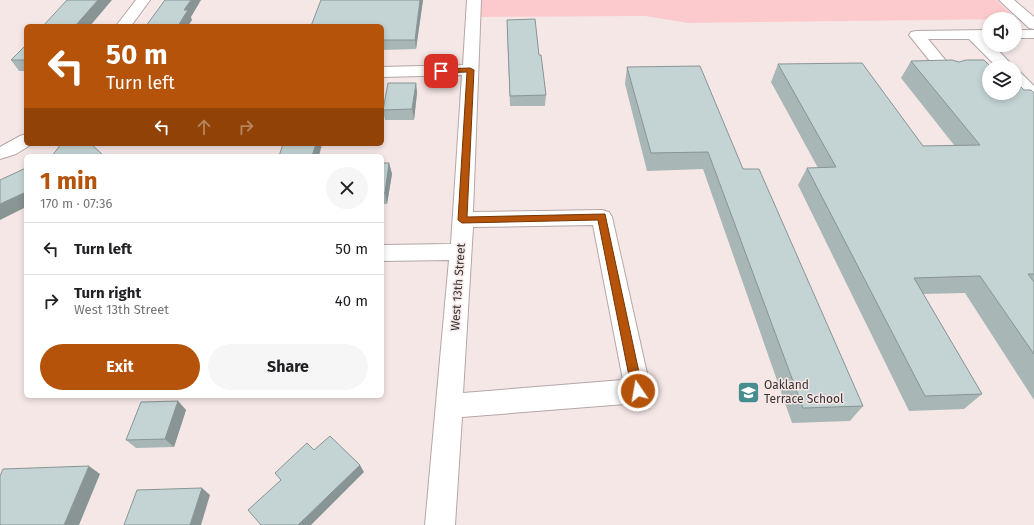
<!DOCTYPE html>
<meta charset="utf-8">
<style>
body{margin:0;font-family:"Fira Sans",sans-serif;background:#f6f6f6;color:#202124;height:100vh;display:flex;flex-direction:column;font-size:15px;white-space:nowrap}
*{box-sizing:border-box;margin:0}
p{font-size:13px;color:#757577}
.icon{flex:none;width:22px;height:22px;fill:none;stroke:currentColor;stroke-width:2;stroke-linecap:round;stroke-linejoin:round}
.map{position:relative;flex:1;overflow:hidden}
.details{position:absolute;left:24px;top:154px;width:360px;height:244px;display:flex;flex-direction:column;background:#fff;border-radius:6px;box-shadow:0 2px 6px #0003}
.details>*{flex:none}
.top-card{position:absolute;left:24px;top:24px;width:360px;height:122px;border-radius:6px;box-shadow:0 2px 6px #0003;background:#b45309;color:#fff;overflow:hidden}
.fabs{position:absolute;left:982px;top:12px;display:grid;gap:8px}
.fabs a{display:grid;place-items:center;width:40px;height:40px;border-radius:50%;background:#fff;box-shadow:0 2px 6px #0003;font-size:20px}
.pin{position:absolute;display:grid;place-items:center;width:34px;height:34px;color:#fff;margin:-17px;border-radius:8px;box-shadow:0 2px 6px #0006}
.me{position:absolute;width:44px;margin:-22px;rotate:348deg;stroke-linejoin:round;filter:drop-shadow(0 0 3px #0008)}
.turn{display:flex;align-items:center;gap:14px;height:84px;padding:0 16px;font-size:18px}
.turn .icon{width:52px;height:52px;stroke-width:2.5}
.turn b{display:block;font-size:28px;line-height:34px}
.lanes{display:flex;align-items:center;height:38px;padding:0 16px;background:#0003;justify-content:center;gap:20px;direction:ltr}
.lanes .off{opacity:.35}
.round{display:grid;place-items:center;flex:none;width:42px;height:42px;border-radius:21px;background:#f6f6f6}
.overview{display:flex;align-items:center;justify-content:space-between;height:68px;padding:0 16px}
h1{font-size:24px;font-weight:700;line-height:30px;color:#b45309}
.cta{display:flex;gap:8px;margin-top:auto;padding:8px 16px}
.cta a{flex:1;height:46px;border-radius:24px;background:#b45309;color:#fff;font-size:16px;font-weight:700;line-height:46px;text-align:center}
.cta a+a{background:#f6f6f6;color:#202124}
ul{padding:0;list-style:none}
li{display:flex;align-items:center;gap:12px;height:52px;padding:0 16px;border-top:1px solid #e0e0e0}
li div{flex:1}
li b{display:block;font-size:15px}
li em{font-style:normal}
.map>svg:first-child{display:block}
</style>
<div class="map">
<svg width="1034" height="525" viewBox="0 0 1034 525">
<rect width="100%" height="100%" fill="#f6e7e7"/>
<path fill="#fccacd" d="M 478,0 L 996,0 L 1017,19 L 688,23 L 645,16 L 477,17 Z"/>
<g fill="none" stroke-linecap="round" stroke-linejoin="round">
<defs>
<path id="minor" d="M 136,0 L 150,0 L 131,26 L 116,26 Z
M 467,0 L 481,0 L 473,212 L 602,210 L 609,212 L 612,217 L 651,391 L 647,399 L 638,403 L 462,417 L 455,525 L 425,525 L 449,260 L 382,261 L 382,245 L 451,244 L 462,75 L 382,77 L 382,67 L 463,65 ZM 593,225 L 623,380 L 463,393 L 473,227 Z
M 999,0 L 1014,0 L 1034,17 L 1034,29 L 1029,28 Z
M 989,30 L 989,38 L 986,38 L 989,41 L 989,45 L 993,45 L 1014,67 L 997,67 L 969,39 L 928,39 L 956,73 L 954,76 L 948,78 L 942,76 L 909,35 L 911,32 L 916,31 Z
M 1015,30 L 1034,30 L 1034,38 L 1015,38 Z
M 1015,71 L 1021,73 L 1034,86 L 1034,100 L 1028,99 L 1015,85 Z
M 26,134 L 26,144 L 32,144 L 16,154 L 0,159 L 0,147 L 20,136 Z"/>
</defs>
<use href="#minor" stroke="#b5a6a7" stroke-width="2"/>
<use href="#minor" fill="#fff" fill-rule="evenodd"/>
</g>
<path fill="#a9b6b6" d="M 321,0 L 423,0 L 416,49 L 382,50 L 382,26 Z
M 507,30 L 539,55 L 546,95 L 545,106 L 510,106 Z
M 26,45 L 26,71 L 19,71 L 11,60 Z
M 911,61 L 959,62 L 989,67 L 1024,90 L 1034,93 L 1034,400 L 965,293 L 923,294 L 982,394 L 964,409 L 909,411 L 798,185 L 807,168 L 818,168 L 771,82 L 778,64 L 923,146 L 954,145 L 901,78 Z
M 627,67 L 743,169 L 863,406 L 850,421 L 792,423 L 703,169 L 647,171 L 625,84 Z
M 416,83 L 417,93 L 414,120 L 385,120 L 383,110 Z
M 382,163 L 389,163 L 392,174 L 387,204 L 382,204 Z
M 178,401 L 186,410 L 174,447 L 136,448 L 126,440 Z"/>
<path fill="#899494" d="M 98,0 L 112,0 L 90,26 L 75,26 Z
M 191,0 L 201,0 L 191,17 L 192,20 L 188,26 L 178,26 L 184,10 Z
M 420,0 L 423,0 L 416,49 L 415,40 Z
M 416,83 L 417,93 L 414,120 L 412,109 Z
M 316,144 L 322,144 L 319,156 L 312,156 Z
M 389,163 L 392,174 L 387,204 L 385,193 Z
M 26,192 L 26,207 L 0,220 L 0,204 Z
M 178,401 L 186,410 L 174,447 L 165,439 Z
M 360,465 L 364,472 L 311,525 L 298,525 Z
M 89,466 L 100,474 L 79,525 L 64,525 Z
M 202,488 L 210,495 L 201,525 L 190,525 Z"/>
<path fill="#c4d4d4" stroke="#899494" d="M 67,0 L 98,0 L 75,26 L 43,26 Z
M 165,0 L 191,0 L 184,10 L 188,10 L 178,26 L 146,26 Z
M 321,0 L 420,0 L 415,40 L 382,40 L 382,26 L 311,26 Z
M 535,19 L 539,55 L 541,55 L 546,95 L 510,96 L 507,20 Z
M 26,45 L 26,60 L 11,60 Z
M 952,60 L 959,62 L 966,60 L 984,60 L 991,67 L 989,67 L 989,93 L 1015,93 L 1015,81 L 1024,90 L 1031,90 L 1034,93 L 1034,274 L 1028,274 L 1034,282 L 1034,354 L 980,276 L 914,278 L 982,394 L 925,396 L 807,168 L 836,167 L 778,64 L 862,63 L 923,146 L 980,145 L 911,61 Z
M 700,66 L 743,169 L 759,169 L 863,406 L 803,408 L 708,152 L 651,153 L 627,67 Z
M 388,83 L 416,83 L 412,109 L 383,110 Z
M 61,144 L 91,144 L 103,155 L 101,156 L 52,156 Z
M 283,144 L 316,144 L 312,156 L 279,156 Z
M 382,163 L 389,163 L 385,193 L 382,193 Z
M 26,168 L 26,192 L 0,204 L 0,180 Z
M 178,401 L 165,439 L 126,440 L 141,402 Z
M 330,436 L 360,465 L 298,525 L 261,525 L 248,510 L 281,480 L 275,473 L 307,443 L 314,450 Z
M 89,466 L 64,525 L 0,525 L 0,476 L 3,469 Z
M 202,488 L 190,525 L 124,525 L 137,490 Z"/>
<path fill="#b45309" stroke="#753606" d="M 470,68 L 474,70 L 467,217 L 605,214 L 643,391 L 642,394 L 638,395 L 634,394 L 632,391 L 598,220 L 462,223 L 458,220 L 467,72 L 441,73 L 437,71 L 441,69 Z"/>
<defs>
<symbol id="school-square" viewBox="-11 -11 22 22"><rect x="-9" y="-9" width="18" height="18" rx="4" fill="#458d8e" stroke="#f6e7e7"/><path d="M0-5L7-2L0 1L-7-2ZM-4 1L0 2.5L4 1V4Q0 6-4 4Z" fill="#fff"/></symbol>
</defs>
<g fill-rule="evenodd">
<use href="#school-square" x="736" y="380" width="25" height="25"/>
</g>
<g text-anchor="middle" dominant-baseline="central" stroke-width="3" stroke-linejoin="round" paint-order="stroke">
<g font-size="12" fill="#393333" stroke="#f6e7e7">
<text transform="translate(458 287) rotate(-86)">West 13th Street</text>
</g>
<g font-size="12" fill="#393333" stroke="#f6e7e7" text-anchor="start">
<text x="764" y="385">Oakland<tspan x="764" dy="14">Terrace School</tspan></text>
</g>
</g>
</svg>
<div class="fabs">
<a><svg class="icon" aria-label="sound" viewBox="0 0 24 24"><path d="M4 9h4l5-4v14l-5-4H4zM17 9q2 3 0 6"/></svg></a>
<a><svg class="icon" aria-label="layers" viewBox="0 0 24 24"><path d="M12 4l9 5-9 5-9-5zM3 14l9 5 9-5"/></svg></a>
</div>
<div class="pin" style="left:441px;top:71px;background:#d93025"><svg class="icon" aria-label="arrive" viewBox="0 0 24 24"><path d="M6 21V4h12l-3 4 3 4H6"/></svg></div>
<svg class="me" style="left:638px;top:391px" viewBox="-20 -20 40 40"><circle r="17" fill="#b45309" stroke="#fff" stroke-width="3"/><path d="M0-11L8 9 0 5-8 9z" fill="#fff"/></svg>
<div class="top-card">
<div class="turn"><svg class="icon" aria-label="left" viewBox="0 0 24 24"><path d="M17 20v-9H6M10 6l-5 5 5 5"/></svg><div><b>50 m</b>Turn left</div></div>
<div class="lanes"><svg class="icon" aria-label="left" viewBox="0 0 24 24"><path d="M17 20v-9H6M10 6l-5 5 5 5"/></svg><svg class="icon off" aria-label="ahead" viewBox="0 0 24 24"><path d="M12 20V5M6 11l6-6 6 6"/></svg><svg class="icon off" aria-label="right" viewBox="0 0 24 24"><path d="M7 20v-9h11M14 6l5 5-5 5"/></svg></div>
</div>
<section class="details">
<div class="overview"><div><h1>1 min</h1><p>170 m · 07:36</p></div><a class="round"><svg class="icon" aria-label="close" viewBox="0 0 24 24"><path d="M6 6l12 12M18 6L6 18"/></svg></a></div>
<ul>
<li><svg class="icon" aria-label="left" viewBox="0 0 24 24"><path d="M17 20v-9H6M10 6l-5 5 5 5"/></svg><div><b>Turn left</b></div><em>50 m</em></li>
<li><svg class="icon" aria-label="right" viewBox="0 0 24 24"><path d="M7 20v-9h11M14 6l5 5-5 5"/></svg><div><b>Turn right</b><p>West 13th Street</p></div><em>40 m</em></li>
</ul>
<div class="cta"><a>Exit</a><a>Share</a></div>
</section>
</div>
